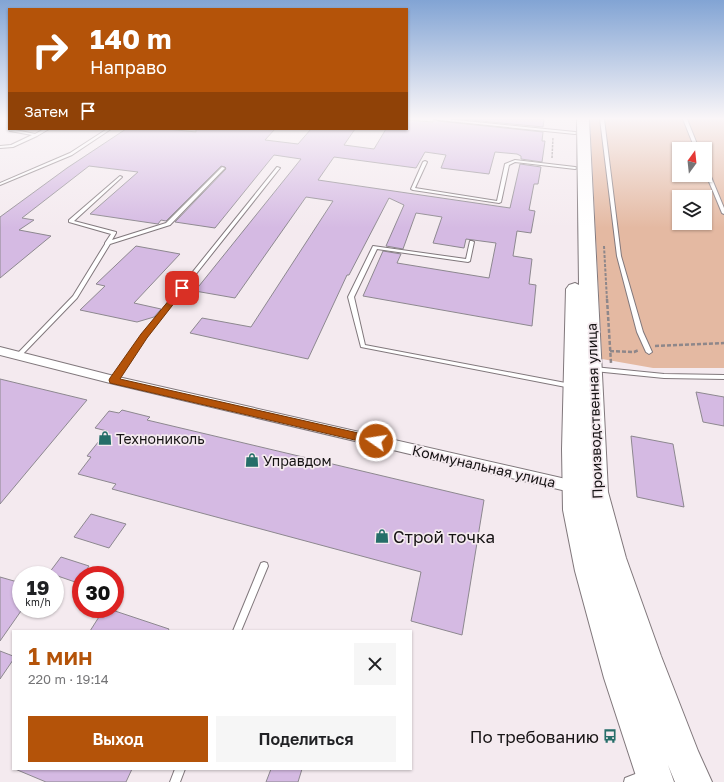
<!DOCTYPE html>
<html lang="ru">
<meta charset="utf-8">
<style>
body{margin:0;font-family:"Golos Text",sans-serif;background:#f6f6f6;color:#202124;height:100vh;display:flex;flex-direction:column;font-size:15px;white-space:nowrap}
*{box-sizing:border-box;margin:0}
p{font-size:13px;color:#757577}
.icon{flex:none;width:22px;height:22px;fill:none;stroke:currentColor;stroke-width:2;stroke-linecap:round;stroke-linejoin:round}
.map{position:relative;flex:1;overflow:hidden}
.details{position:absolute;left:12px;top:630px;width:400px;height:140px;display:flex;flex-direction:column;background:#fff;border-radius:0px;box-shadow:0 1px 3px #0004}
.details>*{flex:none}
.banner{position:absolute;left:8px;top:8px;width:400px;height:122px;border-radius:0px;box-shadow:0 1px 3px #0004;background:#b45309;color:#fff;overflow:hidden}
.needle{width:26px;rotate:15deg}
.controls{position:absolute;left:672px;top:142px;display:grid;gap:8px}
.controls a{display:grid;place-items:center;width:40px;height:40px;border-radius:0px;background:#fff;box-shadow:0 1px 3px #0004;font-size:20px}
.speed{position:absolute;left:12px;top:566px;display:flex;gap:8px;font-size:20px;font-weight:700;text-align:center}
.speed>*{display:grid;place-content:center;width:52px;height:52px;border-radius:50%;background:#fff;box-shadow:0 1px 3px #0004;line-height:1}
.speed small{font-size:10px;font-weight:400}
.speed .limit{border:6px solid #d22;background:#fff;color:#111}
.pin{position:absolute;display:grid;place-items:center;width:34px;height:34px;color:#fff;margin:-17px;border-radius:8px;box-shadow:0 2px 6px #0006}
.me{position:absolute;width:44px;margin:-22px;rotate:283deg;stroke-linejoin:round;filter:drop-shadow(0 0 3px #0008)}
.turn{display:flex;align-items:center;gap:14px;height:84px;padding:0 16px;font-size:18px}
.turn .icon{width:52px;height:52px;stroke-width:2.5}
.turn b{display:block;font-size:28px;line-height:34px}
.then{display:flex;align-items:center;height:38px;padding:0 16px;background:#0003;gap:8px;font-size:15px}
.round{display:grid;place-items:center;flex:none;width:42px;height:42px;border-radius:0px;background:#f6f6f6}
.summary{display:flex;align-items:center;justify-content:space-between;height:68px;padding:0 16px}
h1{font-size:24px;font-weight:600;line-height:30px;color:#b45309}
.primary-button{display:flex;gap:8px;margin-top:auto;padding:8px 16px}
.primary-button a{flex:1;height:46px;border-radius:0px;background:#b45309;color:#fff;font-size:16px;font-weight:600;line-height:46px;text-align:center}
.primary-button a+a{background:#f6f6f6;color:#202124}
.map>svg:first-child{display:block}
</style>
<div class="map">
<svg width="724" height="782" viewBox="0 0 724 782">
<rect width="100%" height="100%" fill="#f4eaef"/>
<path fill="#e4b9a2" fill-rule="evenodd" d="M 590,119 L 724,119 L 724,368 L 653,368 L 602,359 ZM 679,149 L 705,149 L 705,175 L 679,175 ZM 679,197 L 705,197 L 705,223 L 679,223 Z"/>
<path fill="#d5bae3" stroke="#8d888f" d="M 433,119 L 438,121 L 543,132 L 542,141 L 545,141 L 542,162 L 521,159 L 521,156 L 517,154 L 495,152 L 489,174 L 441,168 L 446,155 L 425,152 L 416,168 L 334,157 L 318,180 L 510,208 L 520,164 L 541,167 L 538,184 L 534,184 L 529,210 L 535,211 L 531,233 L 517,231 L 513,256 L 532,259 L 529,284 L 536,285 L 532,326 L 363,296 L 383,251 L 401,254 L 397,263 L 489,278 L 496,243 L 466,239 L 464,248 L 433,243 L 442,217 L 416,213 L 403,249 L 386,246 L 404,205 L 389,198 L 349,275 L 347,275 L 308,359 L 190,333 L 202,318 L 251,327 L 333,201 L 306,197 L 235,298 L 195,291 L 301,159 L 274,155 L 215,228 L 175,222 L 226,169 L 225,167 L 221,166 L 166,221 L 161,220 L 158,224 L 90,214 L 138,172 L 89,166 L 22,218 L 34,220 L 19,230 L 51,236 L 0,278 L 0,217 L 67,168 L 126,129 L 167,129 L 196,132 L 196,129 L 275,129 L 265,140 L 298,144 L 311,129 L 355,129 L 344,145 L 374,149 L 386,129 L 407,129 L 407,120 L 433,122 Z
M 460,119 L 544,119 L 543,127 Z
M 136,246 L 180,254 L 134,303 L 161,309 L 154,317 L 137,322 L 80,310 L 105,286 L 96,284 Z
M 0,379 L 87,400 L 0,504 Z
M 696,392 L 724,397 L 724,426 L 703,422 Z
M 122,410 L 150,417 L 147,420 L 484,500 L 462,635 L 411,621 L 421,572 L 112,489 L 116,484 L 78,474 L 91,457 L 87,456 L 107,431 L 95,428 L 109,411 L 119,413 Z
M 631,436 L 673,444 L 684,507 L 637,497 Z
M 91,514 L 126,524 L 109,548 L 74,537 Z
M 61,557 L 89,566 L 83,575 L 81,575 L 78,583 L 49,573 Z
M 0,577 L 21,583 L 21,611 L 0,641 Z
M 104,609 L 109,609 L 169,629 L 168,631 L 90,631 Z
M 0,651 L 13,656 L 13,660 L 0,679 Z
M 15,769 L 132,769 L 126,782 L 46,782 Z
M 271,769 L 302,769 L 298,782 L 266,782 Z"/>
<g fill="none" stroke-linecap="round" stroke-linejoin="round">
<defs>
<path id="lane" d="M 436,119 L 446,119 L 575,132 L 577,133 L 575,134 L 438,120 Z
M 600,119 L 604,119 L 621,256 L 643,332 L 652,352 L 649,354 L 646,352 L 637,332 L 617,256 Z
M 683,119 L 687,119 L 699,149 L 695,149 Z
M 11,129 L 35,134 L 44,129 L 49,129 L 37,136 L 13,147 L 0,148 L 0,146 L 11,145 L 32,135 L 10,131 L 9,130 Z
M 107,129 L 111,129 L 72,155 L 0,185 L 0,183 L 70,153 Z
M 515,160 L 575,167 L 577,168 L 575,169 L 515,162 L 509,165 L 501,202 L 499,203 L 413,190 L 411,189 L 423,162 L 425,161 L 427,162 L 415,188 L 497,201 L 505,164 Z
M 705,166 L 707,167 L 724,208 L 724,214 L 722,213 L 705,172 Z
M 222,167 L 225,168 L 170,225 L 110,244 L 77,298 L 20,357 L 16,357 L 15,356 L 16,355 L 73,296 L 105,244 L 105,243 L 111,234 L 69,222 L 69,220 L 120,176 L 122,177 L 121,178 L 74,221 L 116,232 L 116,233 L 112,240 L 166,223 Z
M 277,167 L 280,168 L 146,337 L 116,382 L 112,382 L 111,380 L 112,378 L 142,335 Z
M 470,241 L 472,241 L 474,242 L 470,261 L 468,262 L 377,249 L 354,297 L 365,345 L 571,384 L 574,386 L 573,388 L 571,388 L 361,347 L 348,297 L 373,246 L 466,259 Z
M 594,367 L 664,374 L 724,375 L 724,379 L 664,378 L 594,371 L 591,369 Z
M 264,562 L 267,563 L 268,566 L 241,631 L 233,631 L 261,563 Z
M 175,769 L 185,769 L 180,782 L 170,782 Z
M 643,771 L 647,772 L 648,776 L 647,780 L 641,782 L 624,782 L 625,778 Z"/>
<path id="street" d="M 0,347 L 114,376 L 579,482 L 584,484 L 586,488 L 584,492 L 579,494 L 114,384 L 0,355 Z"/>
<path id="highway" d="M 577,119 L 589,119 L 608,492 L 626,558 L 661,656 L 698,751 L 712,782 L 675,782 L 668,765 L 674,782 L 638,782 L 604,678 L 575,571 L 563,510 L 562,449 L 566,289 L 569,285 L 575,283 L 579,285 Z"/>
</defs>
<use href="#lane" stroke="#81787c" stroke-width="2"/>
<use href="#street" stroke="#81787c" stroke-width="2"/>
<use href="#highway" stroke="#81787c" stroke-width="2"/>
<path stroke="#8e878a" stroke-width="1.5" stroke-dasharray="2.5 1" stroke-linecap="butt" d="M 552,158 L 553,137"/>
<path stroke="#8e878a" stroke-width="2" stroke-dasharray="3 1.5" stroke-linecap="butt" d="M 604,246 L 607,300"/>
<path stroke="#8e878a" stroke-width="2.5" stroke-dasharray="4 2" stroke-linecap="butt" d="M 607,299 L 611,363
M 655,346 L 724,343
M 610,351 L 634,352 L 639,350"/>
<use href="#lane" fill="#fff" fill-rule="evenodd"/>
<use href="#street" fill="#fff" fill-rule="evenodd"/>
<use href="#highway" fill="#fff" fill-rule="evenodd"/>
</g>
<linearGradient id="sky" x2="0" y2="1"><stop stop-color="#82a4d4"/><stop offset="0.52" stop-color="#faf6f8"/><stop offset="1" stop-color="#faf6f8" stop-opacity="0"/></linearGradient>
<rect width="724" height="228" fill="url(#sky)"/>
<path fill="#b45309" stroke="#753606" d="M 182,286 L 186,288 L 147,338 L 120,379 L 376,437 L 379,438 L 381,441 L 379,444 L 376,445 L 110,383 L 109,380 L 110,378 L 141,334 L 180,287 Z"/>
<defs>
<symbol id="shop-bare" viewBox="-9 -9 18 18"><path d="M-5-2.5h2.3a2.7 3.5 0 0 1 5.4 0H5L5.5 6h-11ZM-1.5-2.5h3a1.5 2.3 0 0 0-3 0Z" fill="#256e69" stroke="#f4eaef" stroke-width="2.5" paint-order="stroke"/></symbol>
<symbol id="bus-bare" viewBox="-9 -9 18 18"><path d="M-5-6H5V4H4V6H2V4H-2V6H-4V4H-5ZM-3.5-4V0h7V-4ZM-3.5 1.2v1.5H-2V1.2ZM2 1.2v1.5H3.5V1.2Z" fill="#256e69" stroke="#f4eaef" stroke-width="2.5" paint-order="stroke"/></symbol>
</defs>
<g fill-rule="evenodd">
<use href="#shop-bare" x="95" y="428" width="20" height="20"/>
<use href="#shop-bare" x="242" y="450" width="20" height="20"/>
<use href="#shop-bare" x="372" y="526" width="20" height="20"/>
<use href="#bus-bare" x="600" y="726" width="20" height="20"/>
</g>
<g text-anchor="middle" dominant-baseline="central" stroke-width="3.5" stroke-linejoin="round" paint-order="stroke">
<g font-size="14" fill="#161314" stroke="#f4eaef">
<text transform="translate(594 411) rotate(-92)">Производственная улица</text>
<text transform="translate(484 466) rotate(13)">Коммунальная улица</text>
</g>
<g font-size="14" fill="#161314" stroke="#f4eaef" text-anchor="start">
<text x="116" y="438">Технониколь</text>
<text x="263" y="460">Управдом</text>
</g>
<g font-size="17" fill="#161314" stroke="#f4eaef" text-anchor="start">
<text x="393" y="536">Строй точка</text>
<text x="599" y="736" text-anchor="end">По требованию</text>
</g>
</g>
</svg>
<div class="controls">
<a><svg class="needle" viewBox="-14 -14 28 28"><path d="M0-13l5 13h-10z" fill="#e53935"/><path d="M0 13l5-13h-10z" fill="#757577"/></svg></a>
<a><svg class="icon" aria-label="layers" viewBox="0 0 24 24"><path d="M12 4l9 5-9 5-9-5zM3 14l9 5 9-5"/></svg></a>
</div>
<div class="speed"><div>19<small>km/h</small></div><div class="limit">30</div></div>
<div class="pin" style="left:182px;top:288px;background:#d93025"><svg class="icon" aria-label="arrive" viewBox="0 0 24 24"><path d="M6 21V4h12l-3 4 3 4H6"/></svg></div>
<svg class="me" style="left:376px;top:441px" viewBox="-20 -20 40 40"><circle r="17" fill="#b45309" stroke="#fff" stroke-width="3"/><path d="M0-11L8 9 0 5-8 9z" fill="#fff"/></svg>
<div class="banner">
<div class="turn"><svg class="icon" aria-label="right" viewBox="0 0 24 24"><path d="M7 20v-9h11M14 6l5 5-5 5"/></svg><div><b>140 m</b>Направо</div></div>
<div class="then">Затем<svg class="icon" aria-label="arrive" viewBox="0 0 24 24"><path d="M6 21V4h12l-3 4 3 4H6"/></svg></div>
</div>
<section class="details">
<div class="summary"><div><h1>1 мин</h1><p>220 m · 19:14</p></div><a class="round"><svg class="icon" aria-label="close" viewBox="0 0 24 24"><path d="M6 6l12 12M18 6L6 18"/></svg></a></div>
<div class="primary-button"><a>Выход</a><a>Поделиться</a></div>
</section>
</div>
